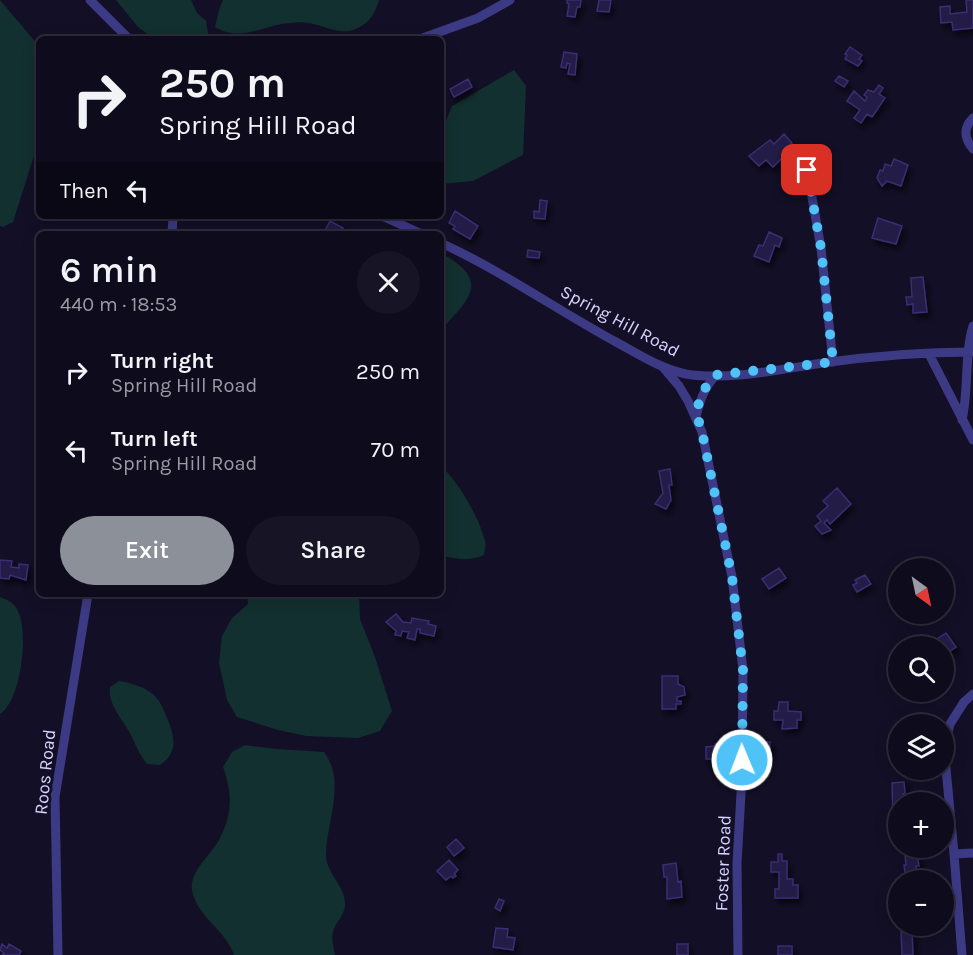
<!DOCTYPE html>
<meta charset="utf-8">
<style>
body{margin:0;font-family:Karla,sans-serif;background:#171425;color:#f1f3f6;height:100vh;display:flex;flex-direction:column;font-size:22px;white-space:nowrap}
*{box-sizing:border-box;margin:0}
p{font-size:20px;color:#9b9ba3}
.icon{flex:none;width:33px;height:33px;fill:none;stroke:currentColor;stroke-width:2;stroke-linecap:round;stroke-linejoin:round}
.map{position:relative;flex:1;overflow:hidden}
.panel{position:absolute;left:36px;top:231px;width:408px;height:366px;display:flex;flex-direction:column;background:#0e0b1c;border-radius:9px;box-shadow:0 3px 15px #0003,0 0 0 2px #2e2b3b}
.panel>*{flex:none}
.guide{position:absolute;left:36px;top:36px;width:408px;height:183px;border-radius:9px;box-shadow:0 3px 15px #0003,0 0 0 2px #2e2b3b;background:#0e0b1c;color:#f1f3f6;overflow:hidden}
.needle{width:39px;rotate:147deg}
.fabs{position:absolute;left:888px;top:558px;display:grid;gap:12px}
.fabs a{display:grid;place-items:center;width:66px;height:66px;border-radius:50%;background:#0e0b1c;box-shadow:0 3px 15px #0003,0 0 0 2px #2e2b3b;font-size:30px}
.pin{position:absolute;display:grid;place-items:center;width:51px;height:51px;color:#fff;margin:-26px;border-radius:12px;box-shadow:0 3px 9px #0006}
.me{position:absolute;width:66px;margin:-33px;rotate:359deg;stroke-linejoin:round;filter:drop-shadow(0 0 4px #0008)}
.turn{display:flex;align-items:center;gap:21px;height:126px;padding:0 24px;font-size:27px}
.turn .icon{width:78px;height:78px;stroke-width:2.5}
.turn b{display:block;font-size:42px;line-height:51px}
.then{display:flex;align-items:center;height:57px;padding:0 24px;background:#0003;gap:12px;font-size:22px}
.round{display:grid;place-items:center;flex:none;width:63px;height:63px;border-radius:32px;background:#171425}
.overview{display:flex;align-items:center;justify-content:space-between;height:102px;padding:0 24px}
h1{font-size:36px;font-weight:600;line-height:45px}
.primary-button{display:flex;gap:12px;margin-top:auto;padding:12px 24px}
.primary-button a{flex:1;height:69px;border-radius:36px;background:#8c9099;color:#fff;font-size:24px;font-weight:600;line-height:69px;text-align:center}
.primary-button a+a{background:#171425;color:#f1f3f6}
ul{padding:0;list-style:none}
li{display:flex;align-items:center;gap:18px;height:78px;padding:0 24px}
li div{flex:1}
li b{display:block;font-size:22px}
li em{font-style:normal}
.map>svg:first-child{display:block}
</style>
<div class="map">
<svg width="973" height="955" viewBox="0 0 973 955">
<defs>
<filter id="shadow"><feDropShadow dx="3" dy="5" stdDeviation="3" flood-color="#0009"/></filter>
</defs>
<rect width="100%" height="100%" fill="#130f26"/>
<path fill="#12302f" d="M 0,0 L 39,46 L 39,140 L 13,222 L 3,227 L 0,226 Z
M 116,0 L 191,0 L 197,13 L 206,21 L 209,39 L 154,39 L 138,27 Z
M 223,0 L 379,0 C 376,13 367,26 353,30 C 339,34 327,27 313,24 C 306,22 297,22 290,23 C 262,25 242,43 215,27 L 219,10 Z
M 514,70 L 526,86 L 523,155 L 473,181 L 441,184 L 441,129 L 443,128 L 452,106 Z
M 441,253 C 492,281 469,299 441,330 Z
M 441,466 C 458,481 480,519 485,541 C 486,545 485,550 484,555 C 470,562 456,558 441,556 Z
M 247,594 L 359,594 L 360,619 L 375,657 L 392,711 L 380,731 L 358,738 L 306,736 L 278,730 L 237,717 L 227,700 L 219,663 L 222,636 L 232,618 L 248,604 Z
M 0,597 C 8,600 14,603 18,611 C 29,633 21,701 0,714 Z
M 119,681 C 131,683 145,687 154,695 C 161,702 164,711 168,720 C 175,737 178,753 160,765 L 147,764 C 140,755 136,746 131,735 C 123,719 108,706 110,687 Z
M 245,745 L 277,749 L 324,752 C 347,783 326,821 326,856 C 327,875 347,887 345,907 C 343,917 335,923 333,932 C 331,938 334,949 335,955 L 234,955 C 226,930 196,916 192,890 C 189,871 213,853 220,838 C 233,812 232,793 223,767 L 232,752 Z"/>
<path fill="#241b47" stroke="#3b2d73" stroke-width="1.5" filter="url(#shadow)" d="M 567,0 L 581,0 L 580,7 L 577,7 L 575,17 L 567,16 L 569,4 L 567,3 Z
M 599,0 L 611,0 L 609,12 L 597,11 Z
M 966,0 L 973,0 L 973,28 L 953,30 L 952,22 L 941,23 L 940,7 L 950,6 L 950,14 L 967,12 Z
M 850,47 L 862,55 L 859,59 L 862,61 L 858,66 L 845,59 L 847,55 L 845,54 Z
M 564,52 L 577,54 L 575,75 L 568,74 L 570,64 L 567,63 L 566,68 L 561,67 Z
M 839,76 L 848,81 L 844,87 L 835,81 Z
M 468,79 L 472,87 L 454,97 L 450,89 Z
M 879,85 L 883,88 L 879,94 L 885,98 L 872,117 L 867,114 L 861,123 L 854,118 L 860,110 L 847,101 L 854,91 L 865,101 L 867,97 L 864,95 L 868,90 L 874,92 Z
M 784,134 L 792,143 L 783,152 L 786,154 L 773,167 L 766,160 L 759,166 L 749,156 L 770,140 L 774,144 Z
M 894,159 L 908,165 L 901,186 L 887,181 L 882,186 L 877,178 L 880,170 L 883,171 L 885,164 L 891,166 Z
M 540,200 L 547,201 L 545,219 L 534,218 L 534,211 L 539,212 Z
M 455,211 L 478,226 L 470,239 L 453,229 L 455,226 L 449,223 Z
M 878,218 L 902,226 L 896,244 L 872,238 Z
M 330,221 L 343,228 L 339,234 L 324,233 Z
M 769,232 L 782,238 L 779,247 L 775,245 L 769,262 L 754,256 L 759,245 L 763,246 Z
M 528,250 L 540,252 L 539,258 L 527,257 Z
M 923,277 L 927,312 L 913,313 L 913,304 L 907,305 L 906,297 L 912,297 L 911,278 Z
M 670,469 L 672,485 L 669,485 L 671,500 L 666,509 L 655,504 L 663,493 L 659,471 Z
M 837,488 L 851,504 L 830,524 L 827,520 L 824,523 L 831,530 L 822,534 L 815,526 L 821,521 L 817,516 L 828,506 L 823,501 Z
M 0,560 L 12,561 L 11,567 L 19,568 L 19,564 L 28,565 L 26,580 L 10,575 L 9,579 L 0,578 Z
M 779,568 L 786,578 L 769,589 L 762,579 Z
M 865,575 L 871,584 L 857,592 L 853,585 L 857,583 L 855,580 Z
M 396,614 L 403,622 L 411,623 L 412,618 L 429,621 L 428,624 L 436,626 L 434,636 L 420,633 L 420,629 L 417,629 L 415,640 L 407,638 L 409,632 L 402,631 L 401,636 L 395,635 L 396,631 L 386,622 Z
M 946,633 L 956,647 L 944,655 L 944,646 L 934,646 L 939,643 L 937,639 Z
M 662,676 L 678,676 L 678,684 L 684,687 L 685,695 L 677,697 L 677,701 L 681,701 L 681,704 L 676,704 L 676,709 L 662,709 Z
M 779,702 L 788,702 L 788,711 L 801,712 L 801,720 L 797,720 L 797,728 L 782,729 L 783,720 L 774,720 L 774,711 L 778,711 Z
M 763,742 L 770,742 L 770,753 L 763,753 Z
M 715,744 L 726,746 L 727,758 L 715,761 L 715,759 L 706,759 L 706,747 L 715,746 Z
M 904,782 L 905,793 L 903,794 L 905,802 L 898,802 L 898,819 L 893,819 L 892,783 Z
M 456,839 L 464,848 L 454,856 L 447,847 Z
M 778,854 L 782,854 L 782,861 L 787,861 L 787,879 L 793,879 L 793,885 L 798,885 L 798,898 L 775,898 L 775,889 L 779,889 L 779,872 L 771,872 L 771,862 L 778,862 Z
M 917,854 L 919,866 L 916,866 L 918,879 L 921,878 L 921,880 L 906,880 L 904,865 L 906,865 L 905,855 Z
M 449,860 L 458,870 L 454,874 L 456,876 L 453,878 L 451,876 L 446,880 L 437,871 Z
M 676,863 L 678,882 L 681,881 L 682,897 L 667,899 L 667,877 L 664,877 L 663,865 Z
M 499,899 L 504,901 L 500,911 L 495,908 Z
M 496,928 L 508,929 L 507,937 L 515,938 L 513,950 L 493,947 Z
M 912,931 L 913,955 L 902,955 L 901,932 Z
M 2,944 L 7,948 L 9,944 L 21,951 L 19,955 L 2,955 L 4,953 L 0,950 Z
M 677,944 L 688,944 L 688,955 L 677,955 Z
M 778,946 L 792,946 L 792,955 L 778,955 Z"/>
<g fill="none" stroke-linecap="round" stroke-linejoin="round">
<path stroke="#3d3a85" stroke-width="9" d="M 90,0 L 129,39
M 420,39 L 478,18 L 510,0
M 973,118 C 963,128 964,138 973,149
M 807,169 L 821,248 L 833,362
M 382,216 L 422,234
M 172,234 L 173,216
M 441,243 C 502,271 557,310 616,342 C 638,354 661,369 686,374 C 726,381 783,369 823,363 C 872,356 923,352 973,352
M 929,354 L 973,440
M 662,366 L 679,386 L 688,401 L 702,432 L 732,577 L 743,670 L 742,776 L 737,863 L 738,955
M 696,417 C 700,400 704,388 716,375
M 962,420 C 969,389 964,356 973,326
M 954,854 L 944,747 L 950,724 L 964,702 L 973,694
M 58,955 L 55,797 L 88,594
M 962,955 L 954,854 L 973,853"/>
</g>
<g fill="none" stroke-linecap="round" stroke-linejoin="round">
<path stroke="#4fc3f7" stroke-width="10" stroke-dasharray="0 18" d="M 742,760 L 743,670 L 732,577 L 702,432 C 693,408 699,393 716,375 L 833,362 L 821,248 L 807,170"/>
</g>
<g text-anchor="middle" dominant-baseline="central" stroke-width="6" stroke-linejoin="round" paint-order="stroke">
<g font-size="18" fill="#d9d4ff" stroke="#130f26">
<text transform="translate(620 321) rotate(28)">Spring Hill Road</text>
<text transform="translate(45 772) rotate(-84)">Roos Road</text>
<text transform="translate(723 863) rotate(-88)">Foster Road</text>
</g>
</g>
</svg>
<div class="fabs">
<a><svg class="needle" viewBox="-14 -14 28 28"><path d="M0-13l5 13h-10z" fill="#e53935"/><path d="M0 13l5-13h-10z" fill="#9b9ba3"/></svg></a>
<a><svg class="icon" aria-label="search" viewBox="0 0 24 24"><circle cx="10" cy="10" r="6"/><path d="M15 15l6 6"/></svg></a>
<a><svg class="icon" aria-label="layers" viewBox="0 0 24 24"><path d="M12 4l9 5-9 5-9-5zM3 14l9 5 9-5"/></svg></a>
<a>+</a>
<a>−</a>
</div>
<div class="pin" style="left:807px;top:170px;background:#d93025"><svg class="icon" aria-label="arrive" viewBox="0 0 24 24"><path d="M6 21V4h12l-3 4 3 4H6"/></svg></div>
<svg class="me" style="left:742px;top:760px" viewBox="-20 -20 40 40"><circle r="17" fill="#4fc3f7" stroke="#fff" stroke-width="3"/><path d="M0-11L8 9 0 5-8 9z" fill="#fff"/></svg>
<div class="guide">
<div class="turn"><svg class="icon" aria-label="right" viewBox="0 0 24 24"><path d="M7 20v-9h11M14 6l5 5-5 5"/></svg><div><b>250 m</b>Spring Hill Road</div></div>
<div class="then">Then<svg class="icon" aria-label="left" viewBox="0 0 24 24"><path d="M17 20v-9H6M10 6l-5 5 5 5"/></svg></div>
</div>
<section class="panel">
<div class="overview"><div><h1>6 min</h1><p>440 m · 18:53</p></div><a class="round"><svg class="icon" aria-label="close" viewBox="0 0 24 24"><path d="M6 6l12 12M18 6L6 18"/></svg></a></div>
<ul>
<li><svg class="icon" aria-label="right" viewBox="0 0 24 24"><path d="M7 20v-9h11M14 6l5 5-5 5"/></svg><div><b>Turn right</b><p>Spring Hill Road</p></div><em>250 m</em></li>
<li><svg class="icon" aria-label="left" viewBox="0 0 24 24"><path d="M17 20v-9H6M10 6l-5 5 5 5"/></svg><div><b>Turn left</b><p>Spring Hill Road</p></div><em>70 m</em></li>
</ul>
<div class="primary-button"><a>Exit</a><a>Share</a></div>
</section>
</div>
